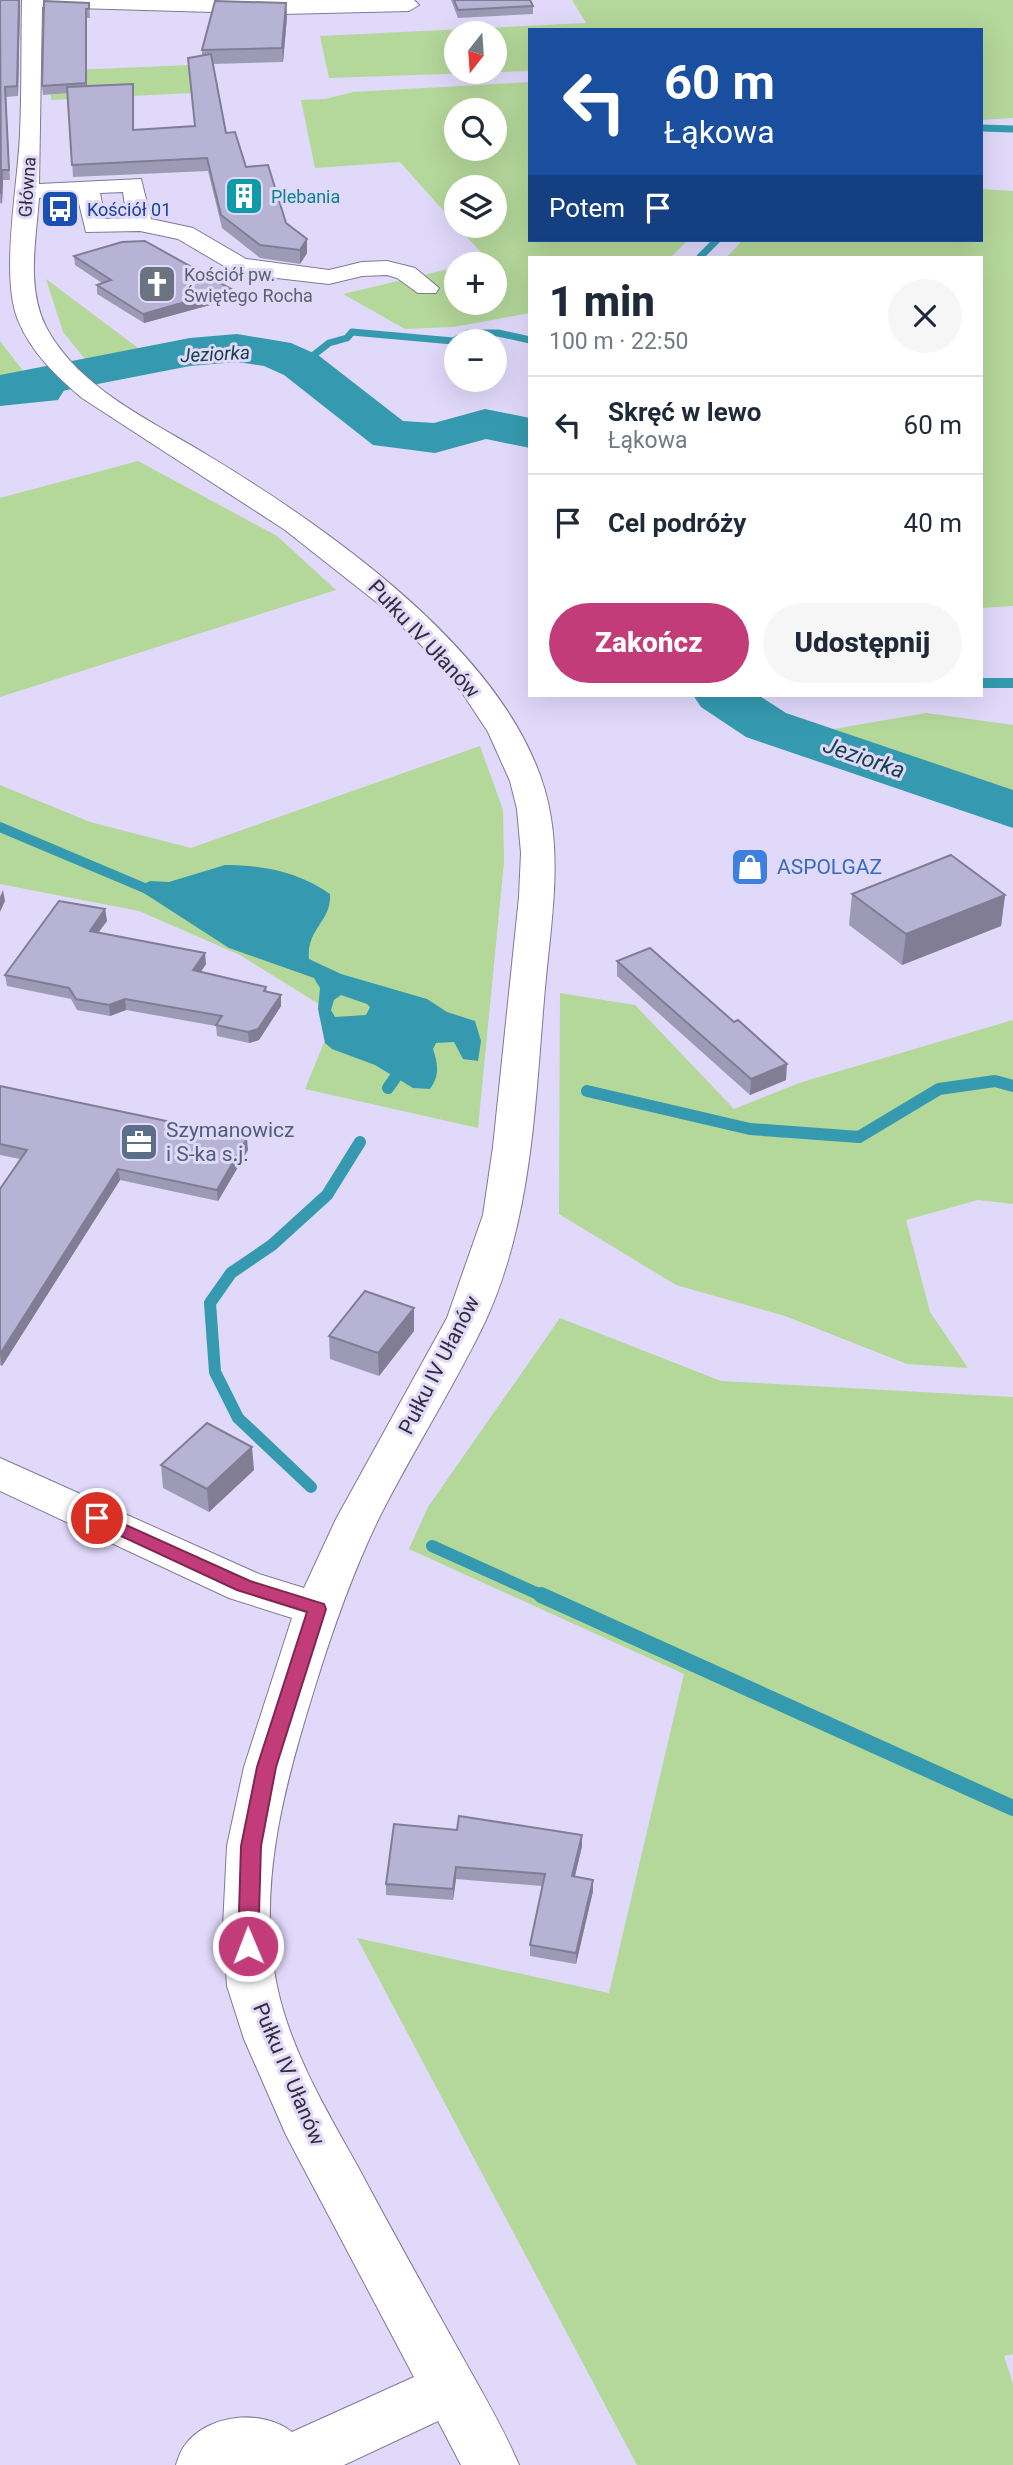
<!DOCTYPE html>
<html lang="pl">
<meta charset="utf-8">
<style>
body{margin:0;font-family:Roboto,sans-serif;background:#f6f6f7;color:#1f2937;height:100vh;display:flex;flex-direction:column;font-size:26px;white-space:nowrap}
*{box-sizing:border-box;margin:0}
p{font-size:23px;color:#747a83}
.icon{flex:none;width:38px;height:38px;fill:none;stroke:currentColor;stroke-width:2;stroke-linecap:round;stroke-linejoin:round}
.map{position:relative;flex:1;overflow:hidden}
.details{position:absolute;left:528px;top:256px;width:455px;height:441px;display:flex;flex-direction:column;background:#fff;border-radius:0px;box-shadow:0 7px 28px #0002}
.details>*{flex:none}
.banner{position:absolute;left:528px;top:28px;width:455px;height:214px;border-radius:0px;box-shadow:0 7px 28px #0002;background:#1a4fa0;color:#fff;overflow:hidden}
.needle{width:46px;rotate:197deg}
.fabs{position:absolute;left:444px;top:21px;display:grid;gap:14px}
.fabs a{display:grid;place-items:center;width:63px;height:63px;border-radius:50%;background:#fff;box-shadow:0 7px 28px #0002;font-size:35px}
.pin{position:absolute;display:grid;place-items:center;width:60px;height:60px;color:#fff;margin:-30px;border:4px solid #fff;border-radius:50%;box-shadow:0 2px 7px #0007}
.me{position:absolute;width:77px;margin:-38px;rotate:359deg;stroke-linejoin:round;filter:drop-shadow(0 0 5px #0008)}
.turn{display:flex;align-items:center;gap:24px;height:147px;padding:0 21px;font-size:32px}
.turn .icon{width:91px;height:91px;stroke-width:2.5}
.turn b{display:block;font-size:49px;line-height:60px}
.then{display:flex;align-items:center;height:66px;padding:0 21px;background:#0003;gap:14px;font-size:26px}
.round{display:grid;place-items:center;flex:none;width:74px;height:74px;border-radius:37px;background:#f6f6f7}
.summary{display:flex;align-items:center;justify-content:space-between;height:119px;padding:0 21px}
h1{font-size:42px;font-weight:800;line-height:52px}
.action{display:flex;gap:14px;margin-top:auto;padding:14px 21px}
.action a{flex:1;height:80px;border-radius:42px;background:#c33c7a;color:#fff;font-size:28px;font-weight:800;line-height:80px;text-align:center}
.action a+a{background:#f6f6f7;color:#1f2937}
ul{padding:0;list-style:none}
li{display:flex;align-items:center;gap:21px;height:98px;padding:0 21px;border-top:2px solid #e0e1e3}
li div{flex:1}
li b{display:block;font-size:26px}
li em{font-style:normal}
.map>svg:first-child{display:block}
</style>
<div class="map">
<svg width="1013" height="2465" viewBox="0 0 1013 2465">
<rect width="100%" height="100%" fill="#e0d9fa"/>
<path fill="#b4d79a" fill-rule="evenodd" d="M 572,0 L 1013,0 L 1013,118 L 982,120 L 982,30 L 530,30 L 530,71 L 329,78 L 320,36 L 586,23 ZM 457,33 L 495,33 L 495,72 L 457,72 Z
M 190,65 L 191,93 L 51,100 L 50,71 Z
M 530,82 L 530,240 L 688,240 L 671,257 L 530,257 L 530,313 L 453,327 L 405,329 L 343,294 L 457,267 L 457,303 L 495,303 L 495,264 L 467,264 L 487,259 L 457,226 L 495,226 L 495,187 L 457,187 L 457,226 L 400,162 L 315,168 L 301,100 L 325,99 L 353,92 ZM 457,110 L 495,110 L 495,149 L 457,149 Z
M 982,189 L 1013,191 L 1013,606 L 982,608 L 982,257 L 727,257 L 743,240 L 982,240 Z
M 46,279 L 142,351 L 85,359 L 63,332 Z
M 0,341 L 24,372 L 0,377 Z
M 138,461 L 277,536 L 336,590 L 0,697 L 0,498 Z
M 926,713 L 1013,725 L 1013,790 L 822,731 Z
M 480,746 L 503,810 L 504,862 L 478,1128 L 305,1089 L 325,1040 L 322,1006 L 240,955 L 139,911 L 0,884 L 0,785 L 90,822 L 191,848 Z
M 560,993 L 635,1005 L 734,1109 L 799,1083 L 1013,1020 L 1013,1204 L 978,1200 L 906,1220 L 930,1312 L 968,1368 L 907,1364 L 785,1316 L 676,1285 L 559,1214 Z
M 560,1318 L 721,1381 L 1013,1397 L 1013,2354 L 1004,2356 L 1013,2384 L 1013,2465 L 637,2465 L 357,1938 L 609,1993 L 684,1674 L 409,1549 L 428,1507 Z"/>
<path fill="#359ab0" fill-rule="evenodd" d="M 44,369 L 65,389 L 58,400 L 0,406 L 0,377 Z
M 225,865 C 263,865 299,872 330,894 C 332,921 306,929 309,959 L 341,974 L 427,999 L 447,1012 L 475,1021 L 481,1041 L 478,1061 L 463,1059 L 454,1042 L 436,1043 L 433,1049 C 438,1064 440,1075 430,1089 L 413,1088 L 375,1065 L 332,1049 L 325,1043 L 318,1009 L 320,988 L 314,978 L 229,948 L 136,888 L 150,881 L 169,882 ZM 341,995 L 367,1004 L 370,1007 L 366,1015 L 335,1017 L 331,1010 L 334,1000 Z"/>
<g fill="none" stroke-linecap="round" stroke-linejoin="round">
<path stroke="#359ab0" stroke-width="7" d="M 982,128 L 1013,129
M 700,257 L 717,240
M 301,365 L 329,343 L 347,338 L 352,332 L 453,341 L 468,333 L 498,333 L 530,340"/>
<path stroke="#359ab0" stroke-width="10" d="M 982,683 L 1013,683
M 0,827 L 154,892"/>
<path stroke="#359ab0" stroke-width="12" d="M 388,1088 L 404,1065
M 587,1091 L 750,1129 L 859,1137 L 939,1089 L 995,1081 L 1013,1086
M 311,1487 L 238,1418 L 215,1372 L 210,1303 L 231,1273 L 272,1245 L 327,1195 L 360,1142
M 432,1546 L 545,1597"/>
<path stroke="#359ab0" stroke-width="16" d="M 541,1595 L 1013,1808"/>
<path fill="#359ab0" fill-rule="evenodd" d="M 237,334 L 291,343 L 318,355 L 403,421 L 434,423 L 485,409 L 530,418 L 530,448 L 486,439 L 435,453 L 373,445 L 284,375 L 264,366 L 237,362 L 190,366 L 0,403 L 0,375 L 190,338 Z
M 693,695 L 758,695 L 786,713 L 1013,790 L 1013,828 L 746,737 L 701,707 Z"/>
<defs>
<path id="minor" d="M 22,0 L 414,0 L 419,5 L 409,11 L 282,14 L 42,7 L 39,184 L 141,179 L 151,219 L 193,228 L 246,259 L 329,270 L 362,262 L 387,261 L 415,268 L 439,288 L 436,293 L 418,293 L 397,278 L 387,275 L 362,276 L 329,284 L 259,276 L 229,269 L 178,239 L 140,231 L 86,232 L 77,195 L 39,198 C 36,241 26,287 46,327 C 79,389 152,421 209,456 C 331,530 528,666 551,818 C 560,874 550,932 545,988 C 535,1100 533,1218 485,1322 C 453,1389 412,1452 379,1518 C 352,1574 332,1631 314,1690 C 285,1783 256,1887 277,1986 C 290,2049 326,2110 357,2165 C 390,2227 424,2288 458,2349 C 479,2387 502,2425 519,2465 L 461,2465 L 438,2421 L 344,2465 L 176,2465 C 178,2458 181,2450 185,2445 C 209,2413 262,2409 292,2432 L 414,2377 L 286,2135 L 244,2039 L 227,1986 L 223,1926 L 227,1846 L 244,1767 L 292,1618 L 229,1598 L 0,1491 L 0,1458 L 259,1574 L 304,1588 L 336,1519 L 447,1318 L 483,1215 L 493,1147 L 519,897 L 521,853 L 517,809 L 510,781 L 488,732 L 461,691 L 423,647 L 380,605 L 285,530 L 82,398 C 56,376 31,352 18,320 C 0,276 18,185 20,134 C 22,90 21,45 22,0 ZM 123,192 L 127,218 L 105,219 L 100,193 Z"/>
</defs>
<use href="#minor" stroke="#807996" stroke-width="2"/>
<use href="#minor" fill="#fff" fill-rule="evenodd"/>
</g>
<path fill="#9d9ab6" d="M 0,0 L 20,0 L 18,96 L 6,97 L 10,180 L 3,180 L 2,204 L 0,203 Z
M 451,0 L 530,0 L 533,6 L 533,14 L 458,18 Z
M 89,3 L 90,18 L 87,18 L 87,86 L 134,96 L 134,130 L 195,126 L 189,70 L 202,56 L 202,50 L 286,3 L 287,17 L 283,62 L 213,64 L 226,133 L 246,167 L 286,223 L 307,239 L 307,253 L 300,264 L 260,258 L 222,228 L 208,171 L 73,177 L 68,93 L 43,95 L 42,86 Z
M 74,256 L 232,299 L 144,323 L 97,294 L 97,285 L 102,283 L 75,265 Z
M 852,894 L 1005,895 L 1001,926 L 902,965 L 849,925 Z
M 105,909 L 107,921 L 98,933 L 206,964 L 201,972 L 266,987 L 267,992 L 281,995 L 281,1006 L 259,1040 L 249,1043 L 217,1036 L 216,1026 L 126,1010 L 110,1016 L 77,1010 L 71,999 L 7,986 L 5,975 Z
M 617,961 L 734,1022 L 786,1080 L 750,1095 L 617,976 Z
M 0,1086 L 248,1150 L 218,1201 L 120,1180 L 2,1366 L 0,1365 L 0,1189 L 20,1159 L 0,1155 Z
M 414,1331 L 379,1376 L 330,1359 L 329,1336 Z
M 161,1465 L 254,1470 L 209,1512 L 163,1488 Z
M 457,1830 L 582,1846 L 575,1876 L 593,1880 L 593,1891 L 576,1964 L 530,1956 L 530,1945 L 542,1886 L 456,1879 L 453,1900 L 386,1895 L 386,1884 Z"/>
<path fill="#807d94" d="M 19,0 L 20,0 L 18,96 L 17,86 Z
M 286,3 L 287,17 L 283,62 L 282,48 Z
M 86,9 L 87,18 L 87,92 L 86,83 Z
M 133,84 L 134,96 L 134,143 L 133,130 Z
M 2,170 L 3,180 L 2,204 L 1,194 Z
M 307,239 L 307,253 L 300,264 L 300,250 Z
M 231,289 L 232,299 L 144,323 L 143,314 Z
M 3,890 L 5,901 L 0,912 L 0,897 Z
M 1005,895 L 1001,926 L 902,965 L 906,934 Z
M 105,909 L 107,921 L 91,942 L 90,931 Z
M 205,953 L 206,964 L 194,981 L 193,970 Z
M 281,995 L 281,1006 L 259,1040 L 249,1043 L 248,1032 Z
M 125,999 L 126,1010 L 110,1016 L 109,1005 Z
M 787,1064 L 786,1080 L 750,1095 L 751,1079 Z
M 247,1138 L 248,1150 L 218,1201 L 217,1190 Z
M 118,1169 L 120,1180 L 2,1366 L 0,1354 Z
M 414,1308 L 414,1331 L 379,1376 L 378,1353 Z
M 252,1447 L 254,1470 L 209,1512 L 207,1489 Z
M 582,1835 L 582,1846 L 572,1888 L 572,1876 Z
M 456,1867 L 456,1879 L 453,1900 L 453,1889 Z
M 593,1880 L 593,1891 L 576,1964 L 576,1953 Z"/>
<path fill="#b7b3d4" stroke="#807d94" stroke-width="2" d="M 0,0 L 19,0 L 17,86 L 5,87 L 9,170 L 2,170 L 1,194 Z
M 454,0 L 530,0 L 533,6 L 458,10 Z
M 44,1 L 89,3 L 89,9 L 86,9 L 86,83 L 42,86 Z
M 215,1 L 286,3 L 282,48 L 202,50 Z
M 211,54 L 226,133 L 235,132 L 246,167 L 268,165 L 286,223 L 307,239 L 300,250 L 260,245 L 221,215 L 207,158 L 72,165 L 67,87 L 133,84 L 133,130 L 195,126 L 188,58 Z
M 145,241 L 231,289 L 143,314 L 97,285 L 111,280 L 74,256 L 122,242 Z
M 951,855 L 1005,895 L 906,934 L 852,894 Z
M 59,901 L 105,909 L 90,931 L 205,953 L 193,970 L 266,987 L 264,991 L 281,995 L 258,1029 L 248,1032 L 216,1025 L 222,1016 L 125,999 L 109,1005 L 76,999 L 69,988 L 5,975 Z
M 650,948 L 734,1022 L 738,1020 L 787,1064 L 751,1079 L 617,961 Z
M 0,1086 L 247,1138 L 217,1190 L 118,1169 L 0,1354 L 0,1189 L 27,1150 L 0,1144 Z
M 365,1291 L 414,1308 L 378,1353 L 329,1336 Z
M 207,1423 L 252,1447 L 207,1489 L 161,1465 Z
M 459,1816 L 582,1835 L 572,1876 L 593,1880 L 576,1953 L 530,1945 L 545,1874 L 456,1867 L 453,1889 L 386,1884 L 394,1824 L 457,1830 Z"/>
<path fill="#c33c7a" stroke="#7f274f" stroke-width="2" d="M 97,1512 L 250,1581 L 324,1604 L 326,1609 L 276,1767 L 261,1846 L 258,1946 L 255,1952 L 248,1954 L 241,1952 L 238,1946 L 241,1846 L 257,1767 L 307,1612 L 237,1590 L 91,1522 L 89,1518 Z"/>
<defs>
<symbol id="building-square" viewBox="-11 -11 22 22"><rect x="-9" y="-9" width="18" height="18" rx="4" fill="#0f9aa8" stroke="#e0d9fa"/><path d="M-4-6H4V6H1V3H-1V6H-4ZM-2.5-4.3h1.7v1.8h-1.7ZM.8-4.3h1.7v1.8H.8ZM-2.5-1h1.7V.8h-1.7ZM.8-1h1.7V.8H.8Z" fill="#fff"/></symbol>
<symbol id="bus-square" viewBox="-11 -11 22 22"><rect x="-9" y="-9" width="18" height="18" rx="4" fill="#1a4fb4" stroke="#e0d9fa"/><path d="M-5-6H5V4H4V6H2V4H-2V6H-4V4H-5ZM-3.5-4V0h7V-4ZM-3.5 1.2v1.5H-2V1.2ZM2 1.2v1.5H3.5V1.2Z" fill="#fff"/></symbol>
<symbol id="church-square" viewBox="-11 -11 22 22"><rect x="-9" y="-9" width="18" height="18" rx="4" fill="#6b7280" stroke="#e0d9fa"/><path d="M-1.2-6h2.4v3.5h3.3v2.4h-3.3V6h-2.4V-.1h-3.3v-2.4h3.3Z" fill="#fff"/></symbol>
<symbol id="shop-square" viewBox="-11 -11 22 22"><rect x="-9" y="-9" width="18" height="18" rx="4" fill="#3f7fe0" stroke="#e0d9fa"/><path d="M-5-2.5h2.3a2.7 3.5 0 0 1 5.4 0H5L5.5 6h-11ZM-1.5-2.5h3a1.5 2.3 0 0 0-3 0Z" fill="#fff"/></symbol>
<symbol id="office-square" viewBox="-11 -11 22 22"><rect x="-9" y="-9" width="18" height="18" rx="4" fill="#5c6f8a" stroke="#e0d9fa"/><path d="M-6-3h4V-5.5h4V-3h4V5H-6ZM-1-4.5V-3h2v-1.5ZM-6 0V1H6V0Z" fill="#fff"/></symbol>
</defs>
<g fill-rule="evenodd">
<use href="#building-square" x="222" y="174" width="44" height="44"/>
<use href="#bus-square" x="38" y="187" width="44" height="44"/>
<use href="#church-square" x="135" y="262" width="44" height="44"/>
<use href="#shop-square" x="728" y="845" width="44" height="44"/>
<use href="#office-square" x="117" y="1120" width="44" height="44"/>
</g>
<g text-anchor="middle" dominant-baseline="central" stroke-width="6" stroke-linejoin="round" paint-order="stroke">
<g font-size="18" fill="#312e3b" stroke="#e0d9fa">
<text transform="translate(27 187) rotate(-86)">Główna</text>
</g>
<g font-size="18" fill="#0d838f" stroke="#e0d9fa" text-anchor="start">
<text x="271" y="196">Plebania</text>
</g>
<g font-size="18" fill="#164399" stroke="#e0d9fa" text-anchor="start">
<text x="87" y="209">Kościół 01</text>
</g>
<g font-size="18" fill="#5b616d" stroke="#e0d9fa" text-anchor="start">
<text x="184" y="274">Kościół pw.<tspan x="184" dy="21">Świętego Rocha</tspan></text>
</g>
<g font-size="19" font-style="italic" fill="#15414b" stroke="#e0d9fa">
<text transform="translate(215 354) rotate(-3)">Jeziorka</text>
</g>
<g font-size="21" fill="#312e3b" stroke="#e0d9fa">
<text transform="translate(424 639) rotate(47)">Pułku IV Ułanów</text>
<text transform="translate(439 1365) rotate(-63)">Pułku IV Ułanów</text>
<text transform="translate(289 2074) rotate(67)">Pułku IV Ułanów</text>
</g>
<g font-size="21" fill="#366cbe" stroke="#e0d9fa" text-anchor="start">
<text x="777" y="867">ASPOLGAZ</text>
</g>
<g font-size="21" fill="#4e5e75" stroke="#e0d9fa" text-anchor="start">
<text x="166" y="1130">Szymanowicz<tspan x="166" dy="24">i S-ka s.j.</tspan></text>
</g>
<g font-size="23" font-style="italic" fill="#15414b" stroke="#e0d9fa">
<text transform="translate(864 758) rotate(19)">Jeziorka</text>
</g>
</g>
</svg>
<div class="fabs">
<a><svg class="needle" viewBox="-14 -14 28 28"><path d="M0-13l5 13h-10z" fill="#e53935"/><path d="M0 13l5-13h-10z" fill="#747a83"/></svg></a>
<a><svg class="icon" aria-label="search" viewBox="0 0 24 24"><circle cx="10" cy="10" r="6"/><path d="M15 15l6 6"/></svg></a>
<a><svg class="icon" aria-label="layers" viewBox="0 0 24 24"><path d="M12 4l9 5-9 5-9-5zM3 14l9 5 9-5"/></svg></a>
<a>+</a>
<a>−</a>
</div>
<div class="pin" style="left:97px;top:1518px;background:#d93025"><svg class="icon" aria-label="arrive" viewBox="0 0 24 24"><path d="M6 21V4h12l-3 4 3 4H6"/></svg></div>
<svg class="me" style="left:248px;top:1946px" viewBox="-20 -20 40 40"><circle r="17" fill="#c33c7a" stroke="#fff" stroke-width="3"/><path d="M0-11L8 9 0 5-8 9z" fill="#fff"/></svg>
<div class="banner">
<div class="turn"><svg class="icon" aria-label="left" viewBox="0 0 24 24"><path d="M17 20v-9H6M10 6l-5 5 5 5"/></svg><div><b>60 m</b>Łąkowa</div></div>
<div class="then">Potem<svg class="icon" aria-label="arrive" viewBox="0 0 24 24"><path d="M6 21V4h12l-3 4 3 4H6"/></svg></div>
</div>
<section class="details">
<div class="summary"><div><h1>1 min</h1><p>100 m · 22:50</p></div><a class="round"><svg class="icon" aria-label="close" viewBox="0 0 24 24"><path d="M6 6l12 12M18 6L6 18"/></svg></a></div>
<ul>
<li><svg class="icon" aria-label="left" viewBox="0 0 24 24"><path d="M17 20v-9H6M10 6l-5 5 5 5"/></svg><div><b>Skręć w lewo</b><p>Łąkowa</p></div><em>60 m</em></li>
<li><svg class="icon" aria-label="arrive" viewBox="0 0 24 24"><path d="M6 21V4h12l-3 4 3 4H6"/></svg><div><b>Cel podróży</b></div><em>40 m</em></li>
</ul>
<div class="action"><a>Zakończ</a><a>Udostępnij</a></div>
</section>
</div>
